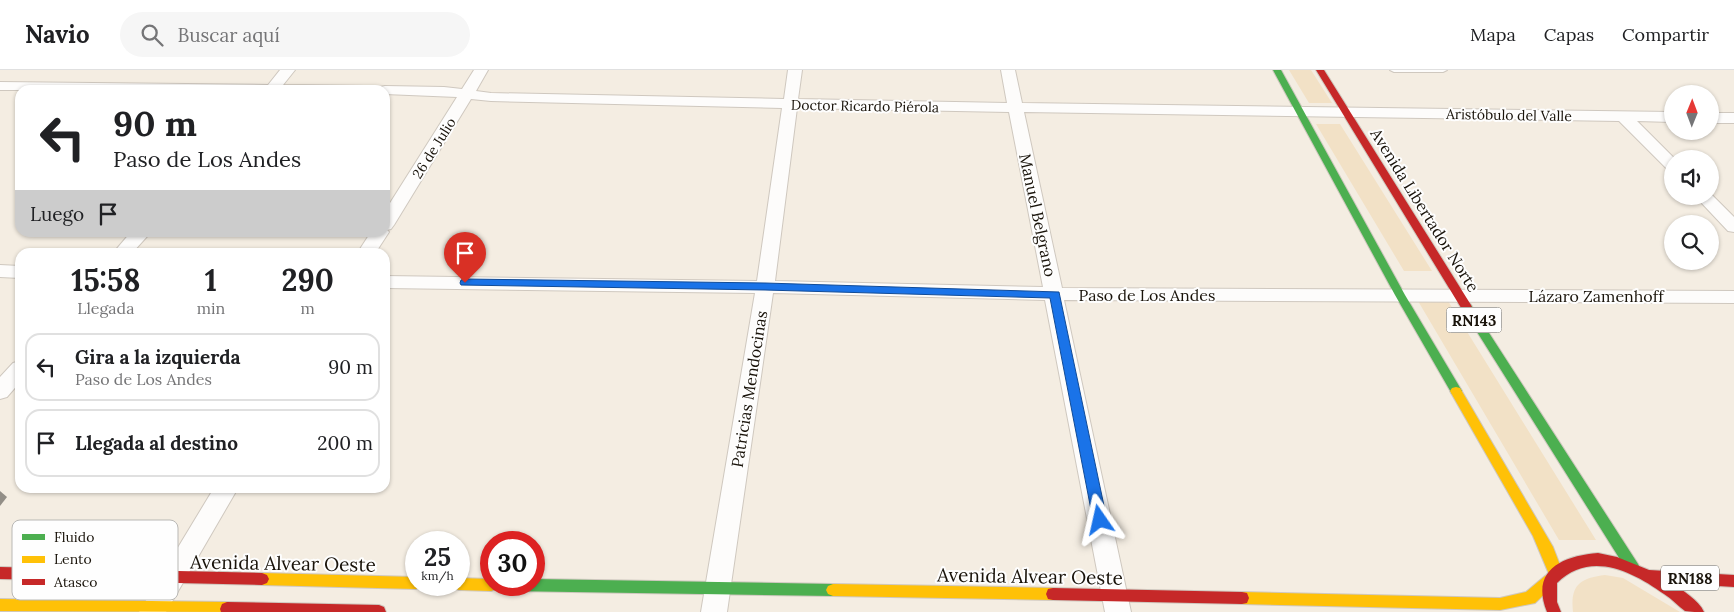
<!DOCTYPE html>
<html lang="es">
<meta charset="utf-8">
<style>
body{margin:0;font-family:Lora,serif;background:#f6f6f6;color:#202124;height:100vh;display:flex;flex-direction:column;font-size:19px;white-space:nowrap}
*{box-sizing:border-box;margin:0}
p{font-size:16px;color:#757577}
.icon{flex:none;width:28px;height:28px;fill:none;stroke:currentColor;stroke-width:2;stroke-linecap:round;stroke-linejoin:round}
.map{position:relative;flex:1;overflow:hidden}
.details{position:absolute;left:15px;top:178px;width:375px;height:245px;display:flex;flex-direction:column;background:#fff;border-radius:15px;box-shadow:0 1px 4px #0004}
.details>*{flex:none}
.banner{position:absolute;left:15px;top:15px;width:375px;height:152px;border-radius:15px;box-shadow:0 1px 4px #0004;background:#fff;color:#202124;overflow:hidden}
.needle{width:32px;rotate:1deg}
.buttons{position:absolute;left:1664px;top:15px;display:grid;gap:10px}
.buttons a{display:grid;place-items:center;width:55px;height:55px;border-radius:50%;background:#fff;box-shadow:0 1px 4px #0004;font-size:25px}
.speed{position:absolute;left:405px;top:461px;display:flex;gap:10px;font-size:25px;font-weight:700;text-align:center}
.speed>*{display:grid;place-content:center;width:65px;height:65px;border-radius:50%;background:#fff;box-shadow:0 1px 4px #0004;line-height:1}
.speed small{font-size:12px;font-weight:400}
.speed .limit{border:8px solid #d22;background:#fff;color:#111}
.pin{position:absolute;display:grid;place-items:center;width:42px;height:42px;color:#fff;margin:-51px -21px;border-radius:50% 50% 50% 0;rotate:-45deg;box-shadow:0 0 5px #0007}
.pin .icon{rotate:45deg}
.me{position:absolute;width:55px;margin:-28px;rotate:349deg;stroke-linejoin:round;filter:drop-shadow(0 0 4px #0008)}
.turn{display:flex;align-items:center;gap:18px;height:105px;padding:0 15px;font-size:22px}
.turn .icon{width:65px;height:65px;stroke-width:2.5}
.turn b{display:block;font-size:35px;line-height:42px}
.then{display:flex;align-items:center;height:48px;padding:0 15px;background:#0003;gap:10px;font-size:19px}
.eta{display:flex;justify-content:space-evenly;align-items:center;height:85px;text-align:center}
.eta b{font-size:30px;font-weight:700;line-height:35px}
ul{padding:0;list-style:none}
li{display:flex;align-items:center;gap:15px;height:68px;margin:0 10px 8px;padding:0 5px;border:2px solid #e0e0e0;border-radius:15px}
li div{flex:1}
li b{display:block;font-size:19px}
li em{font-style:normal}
header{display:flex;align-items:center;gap:30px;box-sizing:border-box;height:70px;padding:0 25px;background:#fff;border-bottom:1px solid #e0e0e0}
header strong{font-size:24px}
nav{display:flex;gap:28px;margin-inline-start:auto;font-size:18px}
.search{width:350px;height:45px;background:#f6f6f6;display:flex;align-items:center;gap:12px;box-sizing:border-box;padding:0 18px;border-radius:28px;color:#757577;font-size:19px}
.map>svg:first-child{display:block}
</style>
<header>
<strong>Navio</strong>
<div class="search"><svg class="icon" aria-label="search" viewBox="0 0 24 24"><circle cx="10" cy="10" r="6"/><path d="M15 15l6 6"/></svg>Buscar aquí</div>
<nav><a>Mapa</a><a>Capas</a><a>Compartir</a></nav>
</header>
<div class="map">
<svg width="1734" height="542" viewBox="0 0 1734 542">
<rect width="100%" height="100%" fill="#f4ede2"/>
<path fill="#f2e1c6" d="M 1289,0 L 1311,0 L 1332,33 L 1309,33 Z
M 1316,54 L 1340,54 L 1432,201 L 1404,201 Z
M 1418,231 L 1448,231 L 1596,470 L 1559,470 Z
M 1605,505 L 1623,508 L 1680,542 L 1573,542 C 1570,515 1580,508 1605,505 Z"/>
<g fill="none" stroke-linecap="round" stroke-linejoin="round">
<defs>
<path id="lane" d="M 1390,0 L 1447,0 L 1443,2 L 1394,2 Z"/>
<path id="street" d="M 280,0 L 295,0 L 283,15 L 365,16 L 370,17 L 372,20 L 0,20 L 0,12 L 268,15 Z
M 474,0 L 488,0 L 476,21 L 491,23 L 784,29 L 788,0 L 802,0 L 798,29 L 1007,33 L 1001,0 L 1015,0 L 1022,33 L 1672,42 L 1672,52 L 1637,51 L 1675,89 L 1672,89 L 1672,100 L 1666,98 L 1619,51 L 1024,42 L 1062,218 L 1734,221 L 1734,233 L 1064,230 L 1131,542 L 1105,542 L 1045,230 L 773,223 L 727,542 L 701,542 L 755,223 L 385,218 L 385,206 L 757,211 L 782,38 L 491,31 L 471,29 L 394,155 L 391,159 L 387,160 L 389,162 L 376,182 L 358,182 L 371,162 L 385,162 L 385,141 L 457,27 L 385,24 L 385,20 L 378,20 L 380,17 L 385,16 L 444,17 L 462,19 ZM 797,38 L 1009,42 L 1043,217 L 775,211 Z
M 1710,43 L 1734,43 L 1734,53 L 1710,53 Z
M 1710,123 L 1734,147 L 1734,162 L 1728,161 L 1695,126 L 1710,126 Z
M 131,162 L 151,162 L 133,182 L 114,182 Z
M 0,195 L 20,196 L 20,208 L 0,207 Z
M 20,291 L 20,312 L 7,327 L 0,329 L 0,307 L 13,293 Z
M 214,418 L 238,418 L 166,542 L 139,542 Z"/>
<path id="fast" d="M 1273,0 L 1281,0 L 1405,225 L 1462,321 L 1460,324 L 1452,324 L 1395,225 Z
M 1467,234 L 1471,235 L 1638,494 L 1640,498 L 1638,502 L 1633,504 L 1628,502 L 1462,238 Z
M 534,509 L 833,514 L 838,516 L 840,520 L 838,524 L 833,526 L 502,521 L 497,519 L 495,515 L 534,515 Z"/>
<path id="slow" d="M 1456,317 L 1460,318 L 1553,477 L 1563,503 L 1561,507 L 1557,509 L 1555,514 L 1535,533 L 1500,540 L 1242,534 L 1237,533 L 1235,528 L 1237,523 L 1242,522 L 1500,528 L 1526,522 L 1545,506 L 1549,504 L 1533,466 L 1450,321 L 1452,318 Z
M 262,503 L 416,507 L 416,515 L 422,515 L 416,519 L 262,515 L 257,513 L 255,509 L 257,505 Z
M 459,508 L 491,509 L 491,515 L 498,515 L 496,519 L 491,521 L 459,520 L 454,518 L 452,515 L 459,515 Z
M 833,514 L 1053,518 L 1058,519 L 1060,524 L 1058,529 L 1053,530 L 833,526 L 828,524 L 826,520 L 828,516 Z
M 0,529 L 227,532 L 232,534 L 234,539 L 233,542 L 0,541 Z"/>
<path id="jam" d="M 1316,0 L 1324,0 L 1471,235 L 1472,238 L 1471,241 L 1463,241 Z
M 1598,483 L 1617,487 L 1649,500 L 1734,505 L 1734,517 L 1671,513 C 1682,520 1699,530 1704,542 C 1699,542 1690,542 1685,541 C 1678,536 1672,529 1664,524 C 1632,501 1590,480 1557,513 L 1557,532 L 1561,542 L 1547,542 C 1530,500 1562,486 1598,483 Z
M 0,497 L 262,503 L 267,505 L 269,509 L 267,513 L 262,515 L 0,509 Z
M 1053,518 L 1242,522 L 1247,523 L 1249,528 L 1247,533 L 1242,534 L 1053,530 L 1048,529 L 1046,524 L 1048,519 Z
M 227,532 L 379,535 L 384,537 L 386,542 L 221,542 L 220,539 L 222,534 Z"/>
</defs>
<use href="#lane" stroke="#cfc8bf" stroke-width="2"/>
<use href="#street" stroke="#cfc8bf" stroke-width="2"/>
<use href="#fast" stroke="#cfc8bf" stroke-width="2"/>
<use href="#slow" stroke="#cfc8bf" stroke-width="2"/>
<use href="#jam" stroke="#cfc8bf" stroke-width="2"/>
<use href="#lane" fill="#fdfcfb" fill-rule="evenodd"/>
<use href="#street" fill="#fdfcfb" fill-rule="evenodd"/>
<use href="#fast" fill="#4caf50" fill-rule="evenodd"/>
<use href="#slow" fill="#ffc107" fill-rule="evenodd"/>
<use href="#jam" fill="#c62828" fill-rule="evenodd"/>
</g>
<path fill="#928e87" d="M 0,421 L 7,427 L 0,436 Z"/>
<path fill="#1a73e8" stroke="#114b97" d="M 465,209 L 765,213 L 1059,222 L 1107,450 L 1105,454 L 1100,455 L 1095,454 L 1093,450 L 1050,228 L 765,220 L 461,215 L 460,213 L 461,210 Z"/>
<g text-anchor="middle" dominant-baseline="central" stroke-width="4" stroke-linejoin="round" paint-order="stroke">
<g font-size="14" fill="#19130a" stroke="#fefefe">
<text transform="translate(865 36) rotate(1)">Doctor Ricardo Piérola</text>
<text transform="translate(1509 45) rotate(1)">Aristóbulo del Valle</text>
<text transform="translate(434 78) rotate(-58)">26 de Julio</text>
</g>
<g fill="#fefefe" stroke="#5e5a53" stroke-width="1">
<rect x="1446.5" y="237.5" width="55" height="25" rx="4"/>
<rect x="1661" y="495.5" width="58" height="25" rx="4"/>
</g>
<g font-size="15" font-weight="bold" fill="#19130a">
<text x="1474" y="250">RN143</text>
<text x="1690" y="508">RN188</text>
</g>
<g font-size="16" fill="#19130a" stroke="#fefefe">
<text transform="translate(1425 140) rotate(58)">Avenida Libertador Norte</text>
<text transform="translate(1038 145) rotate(78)">Manuel Belgrano</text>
<text x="1147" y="225">Paso de Los Andes</text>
<text x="1596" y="226">Lázaro Zamenhoff</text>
<text transform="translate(749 319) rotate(-81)">Patricias Mendocinas</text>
</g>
<g font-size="19" fill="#19130a" stroke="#fefefe">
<text transform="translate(283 493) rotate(1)">Avenida Alvear Oeste</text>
<text transform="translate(1030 506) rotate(1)">Avenida Alvear Oeste</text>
</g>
</g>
<rect x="12" y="450" width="166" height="80" rx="8" fill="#fefefe" stroke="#b9b8b5" stroke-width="1"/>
<rect x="22" y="464" width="23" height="6" fill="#4caf50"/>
<rect x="22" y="486" width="23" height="7" fill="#ffc107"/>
<rect x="22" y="509" width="23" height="6" fill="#c62828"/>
<g font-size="14" fill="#19130a">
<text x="54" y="472">Fluido</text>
<text x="54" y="494">Lento</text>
<text x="54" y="517">Atasco</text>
</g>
</svg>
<div class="buttons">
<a><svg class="needle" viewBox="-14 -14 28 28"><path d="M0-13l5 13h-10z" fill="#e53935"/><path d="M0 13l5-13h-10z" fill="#757577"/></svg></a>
<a><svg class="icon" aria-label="sound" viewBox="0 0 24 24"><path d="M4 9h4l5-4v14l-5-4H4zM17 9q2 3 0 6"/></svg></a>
<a><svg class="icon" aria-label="search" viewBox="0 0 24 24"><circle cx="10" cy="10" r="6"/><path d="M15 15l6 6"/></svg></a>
</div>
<div class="speed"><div>25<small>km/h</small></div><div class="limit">30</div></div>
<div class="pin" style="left:465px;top:213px;background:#d93025"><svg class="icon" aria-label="arrive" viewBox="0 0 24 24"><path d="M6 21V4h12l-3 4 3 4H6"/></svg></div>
<svg class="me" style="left:1100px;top:450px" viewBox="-20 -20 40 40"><path d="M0-17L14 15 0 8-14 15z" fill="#1a73e8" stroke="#fff" stroke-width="4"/></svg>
<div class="banner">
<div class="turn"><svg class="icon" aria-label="left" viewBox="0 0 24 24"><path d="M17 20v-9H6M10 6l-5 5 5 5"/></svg><div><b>90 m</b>Paso de Los Andes</div></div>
<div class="then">Luego<svg class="icon" aria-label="arrive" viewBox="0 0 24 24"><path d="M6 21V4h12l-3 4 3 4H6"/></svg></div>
</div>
<section class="details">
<div class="eta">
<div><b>15:58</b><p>Llegada</p></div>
<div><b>1</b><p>min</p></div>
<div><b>290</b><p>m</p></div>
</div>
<ul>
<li><svg class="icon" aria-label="left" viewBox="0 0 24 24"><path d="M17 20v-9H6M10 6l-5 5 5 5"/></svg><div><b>Gira a la izquierda</b><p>Paso de Los Andes</p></div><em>90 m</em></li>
<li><svg class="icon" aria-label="arrive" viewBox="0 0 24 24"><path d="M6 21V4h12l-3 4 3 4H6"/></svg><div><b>Llegada al destino</b></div><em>200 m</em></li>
</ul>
</section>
</div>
